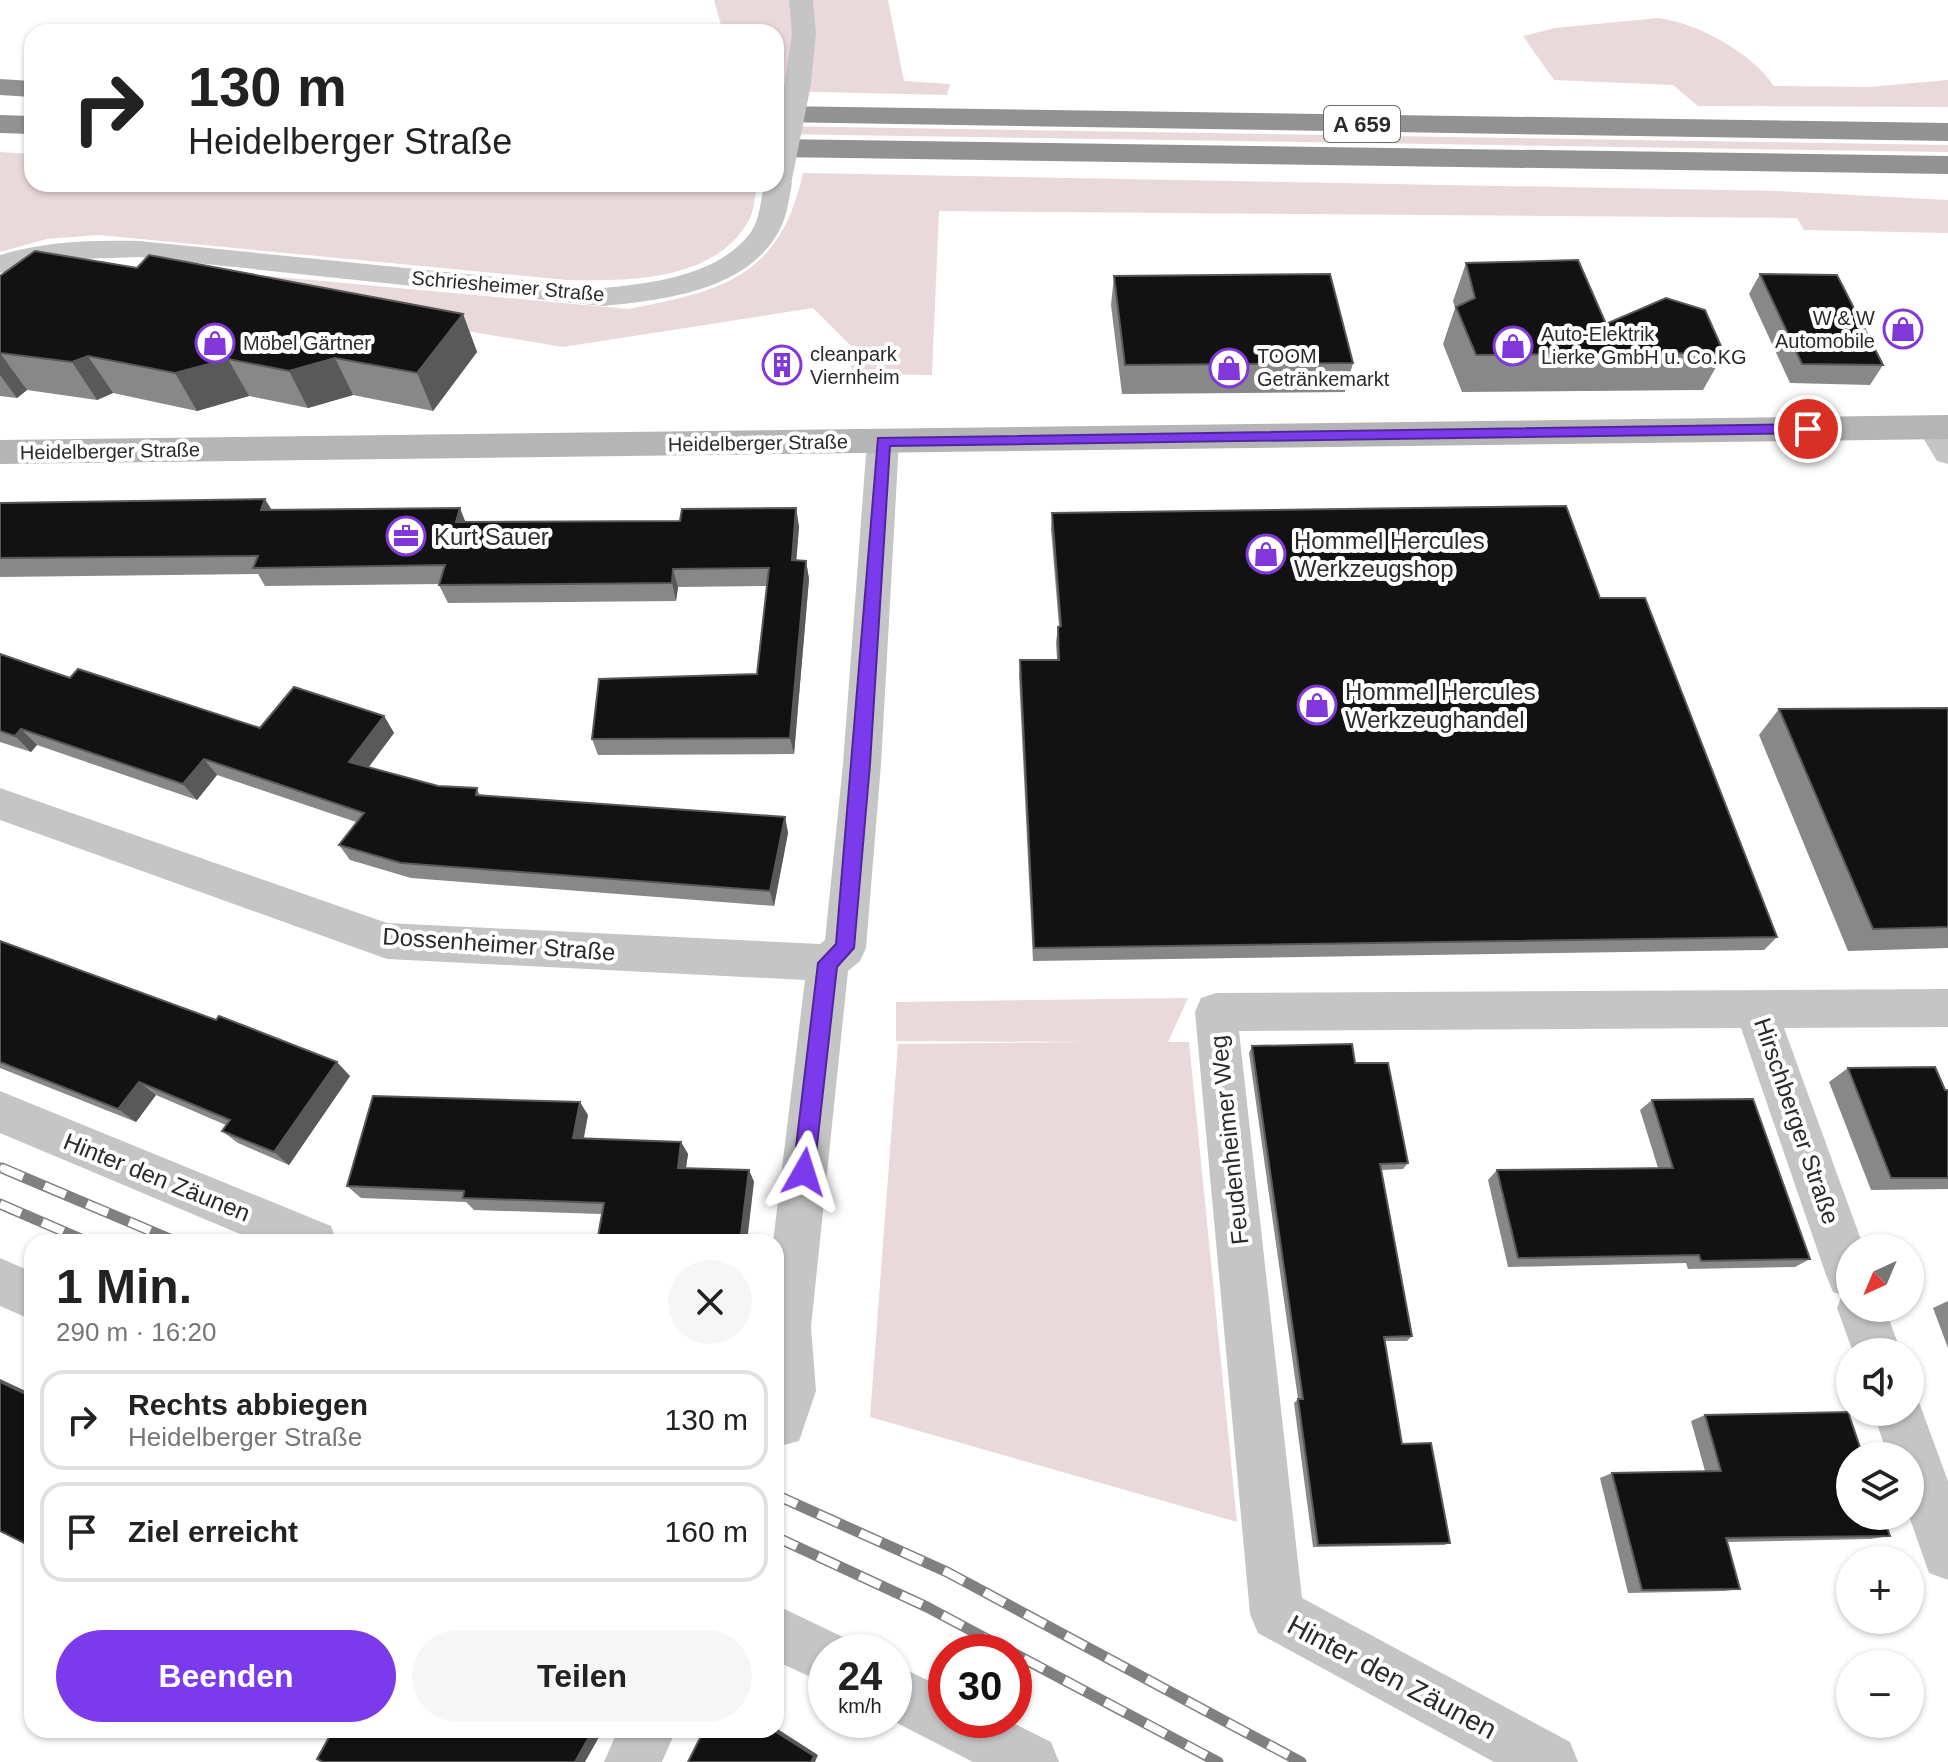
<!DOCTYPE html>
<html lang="de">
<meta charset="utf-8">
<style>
body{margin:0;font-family:Arial,sans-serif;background:#f6f6f6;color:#222;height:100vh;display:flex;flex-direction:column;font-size:30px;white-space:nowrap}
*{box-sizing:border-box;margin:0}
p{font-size:26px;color:#767676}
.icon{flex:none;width:44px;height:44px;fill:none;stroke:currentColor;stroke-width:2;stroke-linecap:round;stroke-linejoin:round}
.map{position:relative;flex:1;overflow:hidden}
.details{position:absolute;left:24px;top:1234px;width:760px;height:504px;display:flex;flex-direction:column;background:#fff;border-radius:24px;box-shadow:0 2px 6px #0004}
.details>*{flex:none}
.banner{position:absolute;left:24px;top:24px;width:760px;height:168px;border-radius:24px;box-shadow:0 2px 6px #0004;background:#fff;color:#222;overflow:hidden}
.needle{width:52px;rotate:224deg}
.fabs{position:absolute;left:1836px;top:1234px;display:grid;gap:16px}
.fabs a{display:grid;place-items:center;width:88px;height:88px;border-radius:50%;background:#fff;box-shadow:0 2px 6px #0004;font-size:40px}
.speed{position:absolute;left:808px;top:1634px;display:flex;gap:16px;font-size:40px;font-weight:700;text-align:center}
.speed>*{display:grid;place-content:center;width:104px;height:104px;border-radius:50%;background:#fff;box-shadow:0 2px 6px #0004;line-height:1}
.speed small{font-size:20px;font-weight:400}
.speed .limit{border:12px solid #d22;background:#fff;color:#111}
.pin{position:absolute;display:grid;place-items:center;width:68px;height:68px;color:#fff;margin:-34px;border:4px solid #fff;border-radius:50%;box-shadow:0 2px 8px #0007}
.me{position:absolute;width:88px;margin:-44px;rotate:6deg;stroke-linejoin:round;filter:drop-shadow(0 0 6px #0008)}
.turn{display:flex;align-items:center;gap:28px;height:168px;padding:0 32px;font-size:36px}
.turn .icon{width:104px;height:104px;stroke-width:2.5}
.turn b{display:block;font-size:56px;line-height:68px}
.round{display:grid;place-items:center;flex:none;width:84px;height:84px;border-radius:42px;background:#f6f6f6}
.summary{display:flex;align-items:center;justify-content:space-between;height:136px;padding:0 32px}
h1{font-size:48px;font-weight:600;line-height:60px}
.primary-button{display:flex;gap:16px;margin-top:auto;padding:16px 32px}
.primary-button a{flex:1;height:92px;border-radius:48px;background:#7c3aed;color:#fff;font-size:32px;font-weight:600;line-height:92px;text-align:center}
.primary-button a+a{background:#f6f6f6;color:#222}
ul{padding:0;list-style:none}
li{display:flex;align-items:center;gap:24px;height:100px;margin:0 16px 12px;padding:0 16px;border:4px solid #e0e0e0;border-radius:24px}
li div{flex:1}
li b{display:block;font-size:30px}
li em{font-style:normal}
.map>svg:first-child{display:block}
</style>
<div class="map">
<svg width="1948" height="1762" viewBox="0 0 1948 1762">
<rect width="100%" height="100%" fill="#fff"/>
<path fill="#e9d9da" d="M 714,0 L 888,0 L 904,81 L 950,84 L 947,95 L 776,91 L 776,32 L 723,32 Z
M 1659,18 C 1699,24 1751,52 1774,86 L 1869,87 L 1948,80 L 1948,107 L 1698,106 L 1673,85 L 1554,80 L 1523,36 L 1555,28 Z
M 776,126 L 1948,145 L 1948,152 L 776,134 Z
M 0,152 L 32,154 L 32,184 L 758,184 C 754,195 755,210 749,220 C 715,282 627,281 567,280 L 99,235 L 47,239 L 0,252 Z
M 803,173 L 1776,191 L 1948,200 L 1948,233 L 1804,230 L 1797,218 L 939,211 L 932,375 L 851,374 L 852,347 L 813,308 L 563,347 L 282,300 L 179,268 L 628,309 C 723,291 780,277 803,173 Z
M 1188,998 L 1168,1042 L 1189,1042 L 1237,1522 L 870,1417 L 898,1044 L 1090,1042 L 896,1041 L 896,1002 Z"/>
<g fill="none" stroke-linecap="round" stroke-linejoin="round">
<path fill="#c5c5c5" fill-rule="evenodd" d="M 789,0 L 813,0 L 816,33 L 811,83 L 798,91 L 785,83 L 792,33 Z
M 776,175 L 788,177 L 792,183 C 789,199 787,217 779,231 C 747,291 663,300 603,306 L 139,257 L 52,260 L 0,273 L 0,255 C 46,241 92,240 139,241 L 603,288 C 653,283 718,276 751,232 C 760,219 761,199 764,184 L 776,184 Z
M 1933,417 L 1944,421 L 1948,427 L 1948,464 L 1937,461 L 1917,428 L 1922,421 Z
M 883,430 L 894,433 L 899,441 L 881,764 L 866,948 L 860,961 L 848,971 L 811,1327 L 816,1391 L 799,1441 L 776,1447 L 773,1242 L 805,980 L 387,959 L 0,820 L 0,788 L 387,923 L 820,944 L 825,940 L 843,764 L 867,441 L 872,433 Z
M 1948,989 L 1948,1027 L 1784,1028 L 1864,1248 L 1850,1248 L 1850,1308 L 1885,1308 L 1901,1352 L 1853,1352 L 1837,1308 L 1842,1295 L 1833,1292 L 1826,1275 L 1741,1028 L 1239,1031 L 1302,1598 L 1570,1742 L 1578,1762 L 1494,1762 L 1258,1633 L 1250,1614 L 1195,1012 L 1201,998 L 1216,993 Z
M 0,1091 L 331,1226 L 337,1242 L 259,1242 L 0,1133 Z
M 0,1258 L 32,1272 L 32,1320 L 0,1306 Z
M 1910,1392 L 1916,1394 L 1948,1481 L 1948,1580 L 1929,1573 L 1909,1516 L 1910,1456 L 1888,1456 L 1873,1412 L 1910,1412 Z
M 776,1605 L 845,1638 L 851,1652 L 826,1652 L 826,1684 L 776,1661 Z
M 894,1664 L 946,1689 L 946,1720 L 1007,1720 L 1051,1742 L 1059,1762 L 973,1762 L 891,1720 L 894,1720 Z
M 618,1730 L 676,1730 L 662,1762 L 604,1762 Z"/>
<path fill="#b5b5b5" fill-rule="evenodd" d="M 1948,415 L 1948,439 L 0,464 L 0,440 Z"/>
<path fill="#929292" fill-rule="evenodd" d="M 0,79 L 32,81 L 32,97 L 0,95 Z
M 776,106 L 1948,123 L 1948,141 L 776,122 Z
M 0,115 L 32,116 L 32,134 L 0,133 Z
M 776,139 L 1948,156 L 1948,174 L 776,157 Z"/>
<defs>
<path id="rail-far1" d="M 0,1167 L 7,1170"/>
<path id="rail" d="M 2,1168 L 177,1242
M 0,1204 L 88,1242
M 776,1495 L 947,1572 L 1301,1762
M 776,1537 L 927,1607 L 1218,1762"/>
</defs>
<use href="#rail-far1" stroke="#808080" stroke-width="9"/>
<use href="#rail" stroke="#808080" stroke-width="11"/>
<use href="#rail-far1" stroke="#fff" stroke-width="6" stroke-dasharray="18" stroke-linecap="butt"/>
<use href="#rail" stroke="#fff" stroke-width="8" stroke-dasharray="23" stroke-linecap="butt"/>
<path stroke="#c5c5c5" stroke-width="26" d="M 778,183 L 798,83"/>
</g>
<path fill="#888" d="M 1466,263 L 1606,324 L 1724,353 L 1703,390 L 1462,392 L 1443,344 L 1455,308 L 1453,301 Z
M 137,268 L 463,314 L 477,352 L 433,411 L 353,395 L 308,408 L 249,396 L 197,411 L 113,393 L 97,400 L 27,390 L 17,398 L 0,396 L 0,276 Z
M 1760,274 L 1883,365 L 1870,385 L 1790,383 L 1749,294 Z
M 1114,276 L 1353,363 L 1345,392 L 1122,394 L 1111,305 Z
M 0,503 L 271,509 L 466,522 L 680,521 L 796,508 L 799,527 L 796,560 L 806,561 L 809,579 L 794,754 L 598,755 L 592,739 L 757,674 L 767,586 L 678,587 L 676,601 L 448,603 L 439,585 L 440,584 L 265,586 L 258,574 L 0,577 Z
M 1052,513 L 1600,598 L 1777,937 L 1764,950 L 1033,961 L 1019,676 L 1020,660 L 1057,660 L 1056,642 L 1058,627 L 1059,626 L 1051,529 Z
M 0,654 L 70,678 L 260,728 L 384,716 L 394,733 L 368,767 L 438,786 L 477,788 L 480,796 L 785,817 L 788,833 L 774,906 L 411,878 L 350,860 L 339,845 L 356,822 L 217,775 L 197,800 L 37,745 L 31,752 L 0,742 Z
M 1948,708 L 1948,948 L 1848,951 L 1759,735 L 1779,709 Z
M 0,941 L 350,1076 L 289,1165 L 238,1143 L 222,1131 L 226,1125 L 156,1095 L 136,1122 L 0,1068 Z
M 1252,1046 L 1355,1063 L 1408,1163 L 1403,1169 L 1381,1170 L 1412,1336 L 1407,1341 L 1384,1341 L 1402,1444 L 1450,1543 L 1444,1545 L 1313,1547 L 1294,1403 L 1298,1399 L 1249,1053 Z
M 1848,1068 L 1948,1090 L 1948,1189 L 1871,1190 L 1829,1082 Z
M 1652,1100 L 1810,1259 L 1795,1267 L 1688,1269 L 1686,1263 L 1508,1267 L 1488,1180 L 1497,1170 L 1658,1168 L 1640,1110 Z
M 588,1115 L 584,1138 L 681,1142 L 688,1154 L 686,1168 L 749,1170 L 754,1182 L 602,1214 L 474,1210 L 466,1202 L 361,1198 L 347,1186 Z
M 1948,1301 L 1948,1348 L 1933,1308 Z
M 1705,1415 L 1890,1536 L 1871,1539 L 1727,1542 L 1740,1589 L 1724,1591 L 1628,1593 L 1600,1478 L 1612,1473 L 1705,1471 L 1691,1421 Z"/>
<path fill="#595959" d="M 463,314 L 477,352 L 433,411 L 417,373 Z
M 0,353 L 27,390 L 17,398 L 0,375 Z
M 88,356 L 113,393 L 97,400 L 72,362 Z
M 335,358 L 353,395 L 308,408 L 289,371 Z
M 228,359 L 249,396 L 197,411 L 175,373 Z
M 265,499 L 276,517 L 261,510 Z
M 460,508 L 467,526 L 456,522 Z
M 796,508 L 799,527 L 795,578 L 792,560 Z
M 806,561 L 809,579 L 794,754 L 790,738 Z
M 673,569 L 678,587 L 676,601 L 672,583 Z
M 384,716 L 394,733 L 360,779 L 349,762 Z
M 21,729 L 37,745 L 31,752 L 15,736 Z
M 204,759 L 217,775 L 197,800 L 183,784 Z
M 785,817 L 788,833 L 774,906 L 770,891 Z
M 337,1062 L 350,1076 L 289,1165 L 274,1152 Z
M 139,1082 L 156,1095 L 136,1122 L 118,1109 Z
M 580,1102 L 588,1115 L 581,1150 L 573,1138 Z
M 681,1142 L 688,1154 L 684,1180 L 678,1168 Z
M 749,1170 L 754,1182 L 747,1242 L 740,1242 Z
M 0,1379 L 32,1394 L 32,1397 L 0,1382 Z
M 776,1728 L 818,1755 L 815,1762 L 811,1762 L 773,1730 L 776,1730 Z
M 593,1730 L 603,1730 L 585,1762 L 575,1762 Z"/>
<path fill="#121212" stroke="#595959" stroke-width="2" d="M 35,251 L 137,268 L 149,255 L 463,314 L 417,373 L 335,358 L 289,371 L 228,359 L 175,373 L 88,356 L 72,362 L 0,353 L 0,276 Z
M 1578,260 L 1606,324 L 1666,298 L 1705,310 L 1724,353 L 1476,355 L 1456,307 L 1475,298 L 1466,263 Z
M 1330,274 L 1353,363 L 1125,365 L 1114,276 Z
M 1760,274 L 1837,275 L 1883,365 L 1802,364 Z
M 265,499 L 261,510 L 460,508 L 456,522 L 680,521 L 682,509 L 796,508 L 792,560 L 806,561 L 790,738 L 592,739 L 599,679 L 757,674 L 769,568 L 673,569 L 672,583 L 439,585 L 445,565 L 253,568 L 258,556 L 0,558 L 0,503 Z
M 1566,506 L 1600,598 L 1645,598 L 1777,937 L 1034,948 L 1020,660 L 1059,660 L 1058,627 L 1061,626 L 1052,513 Z
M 0,654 L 70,678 L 78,669 L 260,728 L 294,687 L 384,716 L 349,762 L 438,786 L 477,788 L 476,795 L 785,817 L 770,891 L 401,863 L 339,845 L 364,813 L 204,759 L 183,784 L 21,729 L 15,736 L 0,731 Z
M 1948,708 L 1948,927 L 1873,929 L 1779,709 Z
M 0,941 L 216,1020 L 219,1016 L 337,1062 L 274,1152 L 222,1131 L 230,1120 L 139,1082 L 118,1109 L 0,1062 Z
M 1352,1044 L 1355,1063 L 1388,1063 L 1408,1163 L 1380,1164 L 1412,1336 L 1384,1337 L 1402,1444 L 1431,1443 L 1450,1543 L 1318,1545 L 1298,1399 L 1303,1399 L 1252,1046 Z
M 1935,1067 L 1945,1090 L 1948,1090 L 1948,1178 L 1891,1178 L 1848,1068 Z
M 373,1096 L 580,1102 L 573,1138 L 681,1142 L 678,1168 L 749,1170 L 740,1242 L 597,1242 L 604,1203 L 463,1198 L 464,1191 L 347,1186 Z
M 1753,1099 L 1810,1259 L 1701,1261 L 1699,1255 L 1518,1258 L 1497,1170 L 1673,1168 L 1652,1100 Z
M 0,1382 L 32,1397 L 32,1547 L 0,1531 Z
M 1848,1412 L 1863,1456 L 1850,1456 L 1850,1516 L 1883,1516 L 1890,1536 L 1726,1538 L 1740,1589 L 1642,1590 L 1612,1473 L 1721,1471 L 1705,1415 Z
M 333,1730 L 593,1730 L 575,1762 L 323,1762 L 317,1759 Z
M 704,1730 L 773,1730 L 814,1756 L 811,1762 L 688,1762 Z"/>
<path fill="#7c3aed" stroke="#51269a" stroke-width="2" d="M 1808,424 L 1813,426 L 1813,433 L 890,446 L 870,764 L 854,948 L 837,967 L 814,1172 L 811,1179 L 804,1182 L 796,1179 L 793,1172 L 818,963 L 836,944 L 878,438 Z"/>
<defs>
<symbol id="shop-ring" viewBox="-11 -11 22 22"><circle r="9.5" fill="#fff" stroke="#8137d9" stroke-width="1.5"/><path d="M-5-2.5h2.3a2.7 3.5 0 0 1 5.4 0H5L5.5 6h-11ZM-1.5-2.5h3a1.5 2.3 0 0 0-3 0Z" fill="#8137d9"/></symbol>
<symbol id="building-ring" viewBox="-11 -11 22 22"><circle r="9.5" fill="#fff" stroke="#8137d9" stroke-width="1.5"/><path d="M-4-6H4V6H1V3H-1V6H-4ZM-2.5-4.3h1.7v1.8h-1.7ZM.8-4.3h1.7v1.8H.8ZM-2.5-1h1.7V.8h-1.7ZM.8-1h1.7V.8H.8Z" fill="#8137d9"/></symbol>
<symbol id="office-ring" viewBox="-11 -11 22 22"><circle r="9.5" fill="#fff" stroke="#8137d9" stroke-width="1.5"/><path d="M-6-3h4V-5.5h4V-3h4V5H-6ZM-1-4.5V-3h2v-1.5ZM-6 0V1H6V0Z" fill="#8137d9"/></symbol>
</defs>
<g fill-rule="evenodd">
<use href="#shop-ring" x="1881" y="307" width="44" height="44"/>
<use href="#shop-ring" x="193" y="321" width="44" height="44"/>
<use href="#shop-ring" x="1491" y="324" width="44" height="44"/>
<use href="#building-ring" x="760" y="343" width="44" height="44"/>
<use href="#shop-ring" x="1207" y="346" width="44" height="44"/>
<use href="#office-ring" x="384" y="514" width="44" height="44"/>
<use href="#shop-ring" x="1244" y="532" width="44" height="44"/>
<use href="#shop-ring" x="1295" y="683" width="44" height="44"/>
</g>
<g text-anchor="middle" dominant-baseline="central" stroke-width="8" stroke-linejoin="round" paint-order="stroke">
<g font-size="20" fill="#2b2b2b" stroke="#fff">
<text transform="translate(508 286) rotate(5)">Schriesheimer Straße</text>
<text transform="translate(758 443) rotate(-1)">Heidelberger Straße</text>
<text transform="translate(110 451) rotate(-1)">Heidelberger Straße</text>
</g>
<g font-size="20" fill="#2b2b2b" stroke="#fff" text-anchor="start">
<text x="1875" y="318" text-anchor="end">W &amp; W<tspan x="1875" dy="23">Automobile</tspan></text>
<text x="1541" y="334">Auto-Elektrik<tspan x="1541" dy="23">Lierke GmbH u. Co.KG</tspan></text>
<text x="243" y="343">Möbel Gärtner</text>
<text x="810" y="354">cleanpark<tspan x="810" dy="23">Viernheim</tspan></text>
<text x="1257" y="356">TOOM<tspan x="1257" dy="23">Getränkemarkt</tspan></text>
</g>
<rect fill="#fff" stroke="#6b6b6b" stroke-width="2" x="1324" y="106" width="76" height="36" rx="6"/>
<g font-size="22" font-weight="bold" fill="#2b2b2b">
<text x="1362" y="124">A 659</text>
</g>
<g font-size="24" fill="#2b2b2b" stroke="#fff" text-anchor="start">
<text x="434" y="536">Kurt Sauer</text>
<text x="1294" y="540">Hommel Hercules<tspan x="1294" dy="28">Werkzeugshop</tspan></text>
<text x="1345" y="691">Hommel Hercules<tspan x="1345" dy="28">Werkzeughandel</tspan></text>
</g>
<g font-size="24" fill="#2b2b2b" stroke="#fff">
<text transform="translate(499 944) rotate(4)">Dossenheimer Straße</text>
<text transform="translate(1797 1121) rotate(71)">Hirschberger Straße</text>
<text transform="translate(1229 1140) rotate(-96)">Feudenheimer Weg</text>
<text transform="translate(157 1177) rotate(22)">Hinter den Zäunen</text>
</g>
<g font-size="28" fill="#2b2b2b" stroke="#fff">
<text transform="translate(1392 1677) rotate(28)">Hinter den Zäunen</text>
</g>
</g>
</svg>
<div class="fabs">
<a><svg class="needle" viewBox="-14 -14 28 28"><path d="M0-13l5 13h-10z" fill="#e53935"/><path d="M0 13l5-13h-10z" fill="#767676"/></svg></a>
<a><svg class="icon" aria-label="sound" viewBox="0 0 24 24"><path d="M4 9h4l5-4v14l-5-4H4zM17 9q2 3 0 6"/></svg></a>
<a><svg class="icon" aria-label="layers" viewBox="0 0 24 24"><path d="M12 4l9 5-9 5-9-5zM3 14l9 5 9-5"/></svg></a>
<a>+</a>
<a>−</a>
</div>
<div class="speed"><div>24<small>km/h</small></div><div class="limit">30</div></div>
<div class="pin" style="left:1808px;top:429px;background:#d93025"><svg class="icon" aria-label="arrive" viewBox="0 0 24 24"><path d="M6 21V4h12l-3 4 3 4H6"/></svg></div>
<svg class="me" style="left:804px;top:1172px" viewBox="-20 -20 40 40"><path d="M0-17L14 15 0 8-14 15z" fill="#7c3aed" stroke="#fff" stroke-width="4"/></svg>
<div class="banner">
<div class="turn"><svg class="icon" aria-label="right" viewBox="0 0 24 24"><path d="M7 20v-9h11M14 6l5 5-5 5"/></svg><div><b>130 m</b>Heidelberger Straße</div></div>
</div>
<section class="details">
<div class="summary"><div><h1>1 Min.</h1><p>290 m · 16:20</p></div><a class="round"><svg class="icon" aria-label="close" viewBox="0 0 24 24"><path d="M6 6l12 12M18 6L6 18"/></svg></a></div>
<ul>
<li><svg class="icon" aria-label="right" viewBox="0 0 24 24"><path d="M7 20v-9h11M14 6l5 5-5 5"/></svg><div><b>Rechts abbiegen</b><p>Heidelberger Straße</p></div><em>130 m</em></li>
<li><svg class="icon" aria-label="arrive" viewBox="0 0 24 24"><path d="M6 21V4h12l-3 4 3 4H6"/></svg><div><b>Ziel erreicht</b></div><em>160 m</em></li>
</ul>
<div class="primary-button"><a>Beenden</a><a>Teilen</a></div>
</section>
</div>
